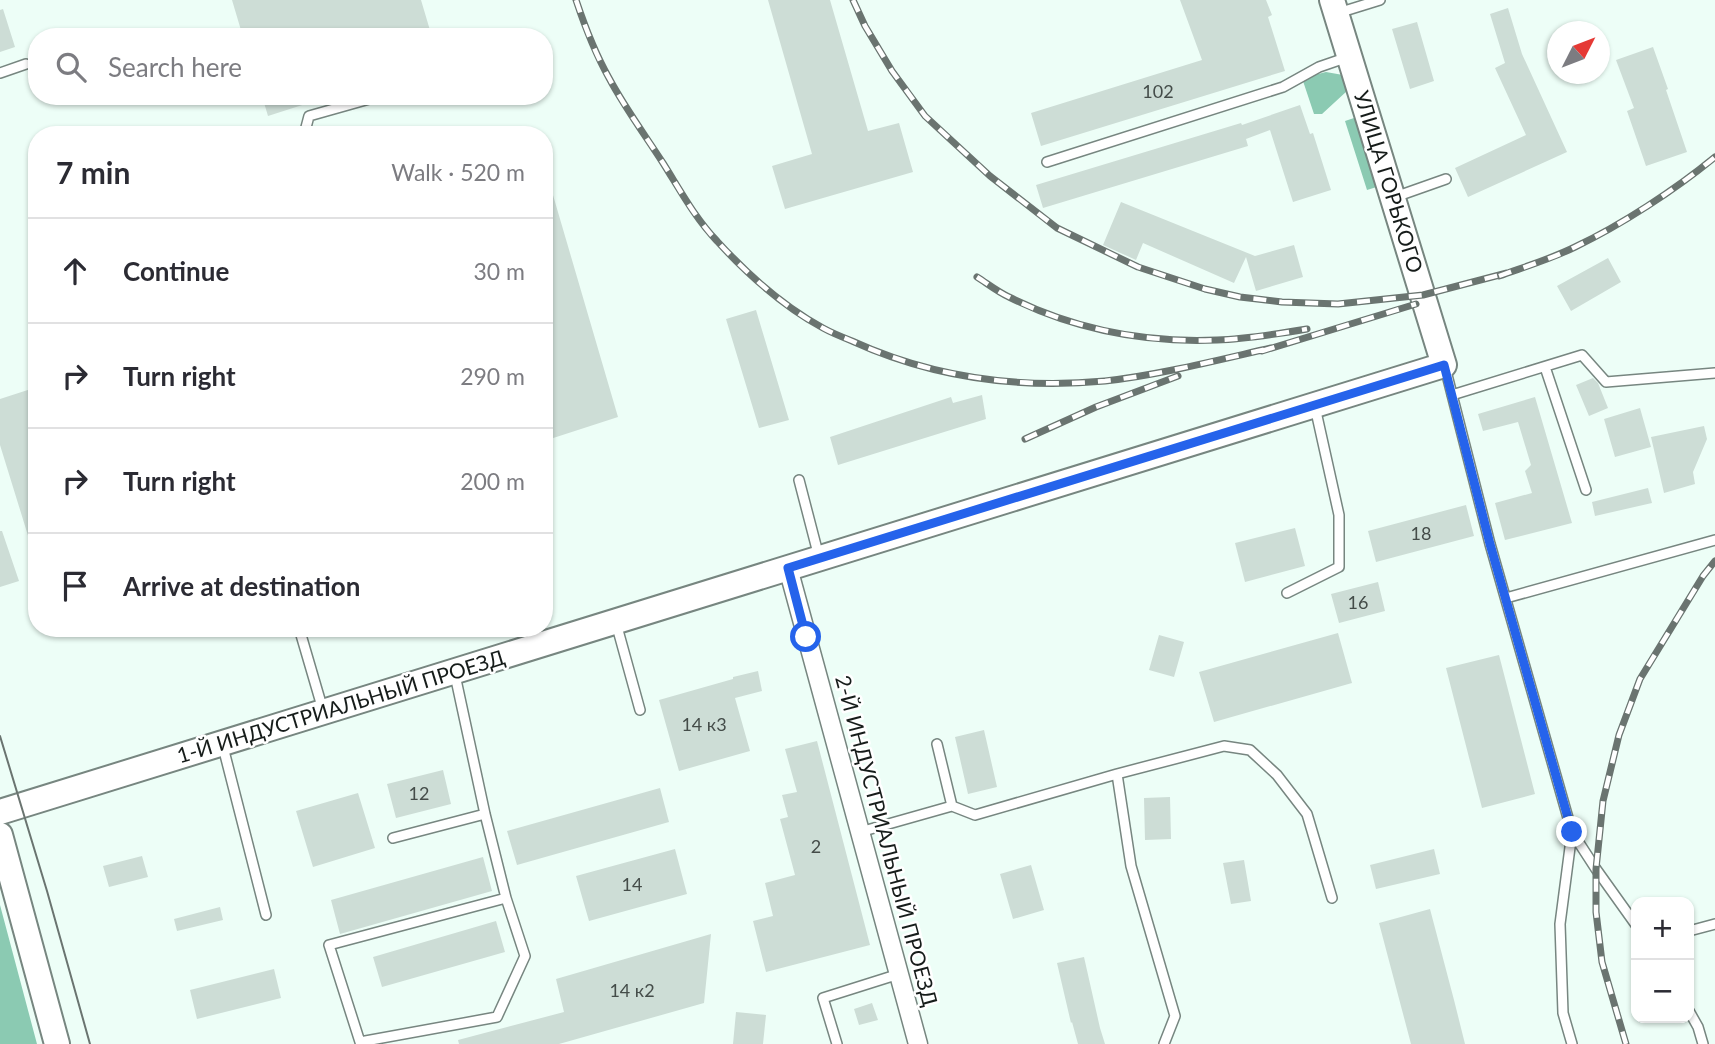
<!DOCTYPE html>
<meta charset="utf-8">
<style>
body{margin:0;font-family:Lato,sans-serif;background:#f7f7f7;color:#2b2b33}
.controls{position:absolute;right:21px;bottom:21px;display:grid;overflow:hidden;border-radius:14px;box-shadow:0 2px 5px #0004}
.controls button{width:63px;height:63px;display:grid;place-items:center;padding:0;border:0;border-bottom:2px solid #e1e1e2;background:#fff;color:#2b2b33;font:35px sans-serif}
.compass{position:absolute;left:1547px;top:21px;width:63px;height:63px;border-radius:50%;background:#fff;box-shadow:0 2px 5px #0004;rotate:48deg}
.stop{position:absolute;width:21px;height:21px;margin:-16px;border:5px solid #2563eb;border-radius:50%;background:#fff}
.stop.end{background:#2563eb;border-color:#fff;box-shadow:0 2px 7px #0008}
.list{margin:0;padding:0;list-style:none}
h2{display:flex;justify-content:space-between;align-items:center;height:91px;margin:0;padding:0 28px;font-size:30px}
h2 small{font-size:23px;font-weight:400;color:#7c7c81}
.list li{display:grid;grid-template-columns:46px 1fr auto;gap:21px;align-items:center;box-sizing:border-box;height:105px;padding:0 28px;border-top:2px solid #e1e1e2}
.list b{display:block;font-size:26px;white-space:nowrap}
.list em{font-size:23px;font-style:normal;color:#7c7c81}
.icon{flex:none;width:38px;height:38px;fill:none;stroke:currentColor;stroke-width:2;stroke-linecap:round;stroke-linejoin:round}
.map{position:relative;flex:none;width:1715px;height:1044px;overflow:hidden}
.search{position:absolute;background:#fff;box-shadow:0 2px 5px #0004;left:28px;top:28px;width:525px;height:77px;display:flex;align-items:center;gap:18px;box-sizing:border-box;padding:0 24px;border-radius:28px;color:#7c7c81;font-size:26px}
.panel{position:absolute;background:#fff;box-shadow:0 2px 5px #0004;left:28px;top:126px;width:525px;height:511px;border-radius:28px}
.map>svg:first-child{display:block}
.forest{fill:#8bcab2}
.building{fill:#cdddd6}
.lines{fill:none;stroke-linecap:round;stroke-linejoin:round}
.lane-casing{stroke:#778680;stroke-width:12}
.street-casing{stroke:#778680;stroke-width:21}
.secondary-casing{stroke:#778680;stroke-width:28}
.lane{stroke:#fff;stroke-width:9}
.street{stroke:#fff;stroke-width:18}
.secondary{stroke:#fff;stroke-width:24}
.tram{stroke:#6a7470;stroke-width:2}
.rail-casing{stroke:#6a7470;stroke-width:7}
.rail{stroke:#fff;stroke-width:4.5;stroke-dasharray:13;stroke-linecap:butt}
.route{stroke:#2563eb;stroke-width:9}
.labels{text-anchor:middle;stroke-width:5;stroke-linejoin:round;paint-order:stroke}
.number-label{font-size:18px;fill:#444c49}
.street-label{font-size:21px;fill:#161c1a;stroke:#fff}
</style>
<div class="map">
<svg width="1715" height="1044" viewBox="0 0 1715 1044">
<rect width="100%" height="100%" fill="#edfef7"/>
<path class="forest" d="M1326 72 1343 75 1347 91 1322 114H1314L1303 81 1314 75Z
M1360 116 1383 185 1367 190 1345 121Z
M0 905 37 1044H0Z"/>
<path class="building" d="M232 0H421L432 37H243Z
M768 0H830L868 131 899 123 913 172 785 209 772 166 812 154Z
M1180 0H1266L1272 15 1268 17 1285 71 1041 146 1031 113 1202 60Z
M1508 8 1522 54 1567 152 1468 197 1455 168 1526 135 1495 68 1505 63 1490 14Z
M3 9 15 47 0 52V10Z
M1417 22 1434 81 1410 89 1392 29Z
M1653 47 1668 89 1666 90 1687 152 1646 166 1627 111 1634 108 1616 60Z
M262 96H320L321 99 268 116Z
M1300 105 1310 134 1313 133 1331 190 1293 202 1270 130 1246 139 1248 146 1043 208 1036 185 1241 123 1242 125Z
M544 178H548L618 417 544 441Z
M1121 202 1255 256 1294 245 1303 277 1256 291 1246 257 1234 283 1143 243 1136 260 1103 245Z
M1608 258 1621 282 1571 311 1557 286Z
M756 310 789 420 759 428 726 319Z
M1593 378 1598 383 1608 408 1589 416 1576 385Z
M37 387V555H34L0 445V399Z
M982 395 986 419 838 465 830 437 951 397 953 403Z
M1535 397 1572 523 1505 540 1495 503 1532 493 1525 471 1531 465 1518 422 1483 431 1478 414Z
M1640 408 1651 447 1615 457 1604 419Z
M1704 426 1707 439 1693 472 1695 484 1664 493 1651 437Z
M1648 488 1652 503 1595 516 1592 502Z
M1466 505 1474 536 1376 562 1368 531Z
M1295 528 1305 566 1245 582 1235 543Z
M0 531H2L19 581 0 587Z
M1378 582 1385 611 1339 623 1331 594Z
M1338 633 1352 683 1214 722 1199 672Z
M1159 635 1184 642 1174 677 1149 670Z
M1499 655 1535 794 1482 808 1446 668Z
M758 671 762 691 735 698 750 751 679 771 659 700 733 679V677Z
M984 730 997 787 968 794 955 737Z
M817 741 870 945 766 972 753 921 773 916 765 883 795 875 780 819 788 817 782 795 797 792 785 749Z
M443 770 451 804 396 818 387 784Z
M660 788 669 822 517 865 507 831Z
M358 793 375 848 313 867 296 811Z
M1170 797 1171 839 1145 840 1144 798Z
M675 849 687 894 589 921 576 876Z
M1434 849 1440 874 1376 889 1370 865Z
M142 856 148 877 109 887 103 866Z
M483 857 492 891 340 934 331 900Z
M1244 860 1251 901 1231 904 1223 863Z
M1031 865 1044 910 1013 919 1000 874Z
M220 907 223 920 177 931 174 919Z
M1430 909 1454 1000 1465 1044H1411L1379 923Z
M496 921 505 952 382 987 373 957Z
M711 934 704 1003 559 1044H459L458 1040 564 1012 556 979Z
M1084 957 1100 1028 1105 1044H1078L1072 1022 1071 1023 1057 963Z
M274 969 281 998 197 1019 190 990Z
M872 1003 878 1020 859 1025 854 1009Z
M736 1012 766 1015 763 1044H733Z"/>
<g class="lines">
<defs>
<path id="lane" d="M1338 13 1380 0
M0 73 26 64
M304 135 309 116 380 96
M1047 162 1283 87 1319 67 1348 57
M1395 197 1446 179
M1445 367 1490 544 1572 832 1596 869 1636 925
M1545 367 1586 490
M1452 395 1582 355 1606 382 1715 373
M799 480 819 557
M1287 593 1339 567V515L1315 407
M1506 598 1715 540
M616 623 640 710
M299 628 323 710
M455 675 485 814 506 898
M222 743 266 915
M1117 774 1224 746 1250 750 1277 775 1307 814 1332 898
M952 806 975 815 1117 774 1131 866 1175 1016 1164 1044
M860 832 952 806 937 744
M393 838 485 814
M506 898 525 956 497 1017 360 1042 329 945Z
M1689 931 1715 924
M1689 1011 1698 1027 1703 1044
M837 1044 823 998 899 974
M1572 1044 1563 1013 1560 924 1572 832"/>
<path id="street" d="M788 568 918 1044"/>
<path id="secondary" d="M0 812 1444 365 1332 0
M0 835 57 1044"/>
</defs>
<use href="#lane" class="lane-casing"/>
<use href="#street" class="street-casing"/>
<use href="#secondary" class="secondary-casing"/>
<use href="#lane" class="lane"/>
<use href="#street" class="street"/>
<use href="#secondary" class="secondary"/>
<path class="tram" d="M0 736 47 891 90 1044"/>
<defs>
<path id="rail" d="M576 0C585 27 595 53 609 78 625 108 645 135 663 163 680 190 695 218 717 241 748 275 783 306 823 328 832 333 842 337 852 341 931 377 1018 389 1105 381 1159 375 1218 360 1271 348
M853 0 865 26 892 71 925 116 990 176 1057 228 1138 267 1205 289 1240 297 1282 302 1338 304 1423 295 1507 273
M1499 276C1524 267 1551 259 1575 247 1621 225 1675 190 1715 157
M977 277C988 284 998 292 1009 297 1073 329 1145 343 1217 340 1247 339 1277 334 1307 329
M1262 351 1416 304
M1025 439 1096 407 1178 376
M1626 1044 1602 962 1596 912V869L1603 801 1619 735 1640 679 1703 576 1715 561"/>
</defs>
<use href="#rail" class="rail-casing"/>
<use href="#rail" class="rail"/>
</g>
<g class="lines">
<path class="route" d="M806 637 788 568 1444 365 1490 544 1572 832"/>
</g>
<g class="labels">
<g class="number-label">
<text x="1158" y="98">102</text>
<text x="1421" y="540">18</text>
<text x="1358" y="609">16</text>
<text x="704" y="731">14 к3</text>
<text x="419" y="800">12</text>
<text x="816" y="853">2</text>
<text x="632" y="891">14</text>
<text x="632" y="997">14 к2</text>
</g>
<g class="street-label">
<text transform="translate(1388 182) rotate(73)" y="7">УЛИЦА ГОРЬКОГО</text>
<text transform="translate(341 707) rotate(-17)" y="7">1-Й ИНДУСТРИАЛЬНЫЙ ПРОЕЗД</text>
<text transform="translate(886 841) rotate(75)" y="7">2-Й ИНДУСТРИАЛЬНЫЙ ПРОЕЗД</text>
</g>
</g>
</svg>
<div class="controls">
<button>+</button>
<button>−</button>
</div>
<svg class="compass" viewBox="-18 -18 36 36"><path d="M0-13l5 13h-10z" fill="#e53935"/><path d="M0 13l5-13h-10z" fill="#7c7c81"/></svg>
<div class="stop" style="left:806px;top:637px"></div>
<div class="stop end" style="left:1572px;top:832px"></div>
<div class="search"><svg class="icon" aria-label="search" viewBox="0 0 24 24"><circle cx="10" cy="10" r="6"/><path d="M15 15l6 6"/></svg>Search here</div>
<section class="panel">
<h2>7 min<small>Walk · 520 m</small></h2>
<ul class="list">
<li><svg class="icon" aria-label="ahead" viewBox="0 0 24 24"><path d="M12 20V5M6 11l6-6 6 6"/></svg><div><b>Continue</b></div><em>30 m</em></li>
<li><svg class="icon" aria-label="right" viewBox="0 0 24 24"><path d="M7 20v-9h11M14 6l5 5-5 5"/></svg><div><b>Turn right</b></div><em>290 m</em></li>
<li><svg class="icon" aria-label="right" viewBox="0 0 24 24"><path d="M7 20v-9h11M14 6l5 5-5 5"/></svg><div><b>Turn right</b></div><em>200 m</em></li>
<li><svg class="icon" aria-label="arrive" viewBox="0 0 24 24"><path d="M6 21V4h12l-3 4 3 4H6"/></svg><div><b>Arrive at destination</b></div></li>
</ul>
</section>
</div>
